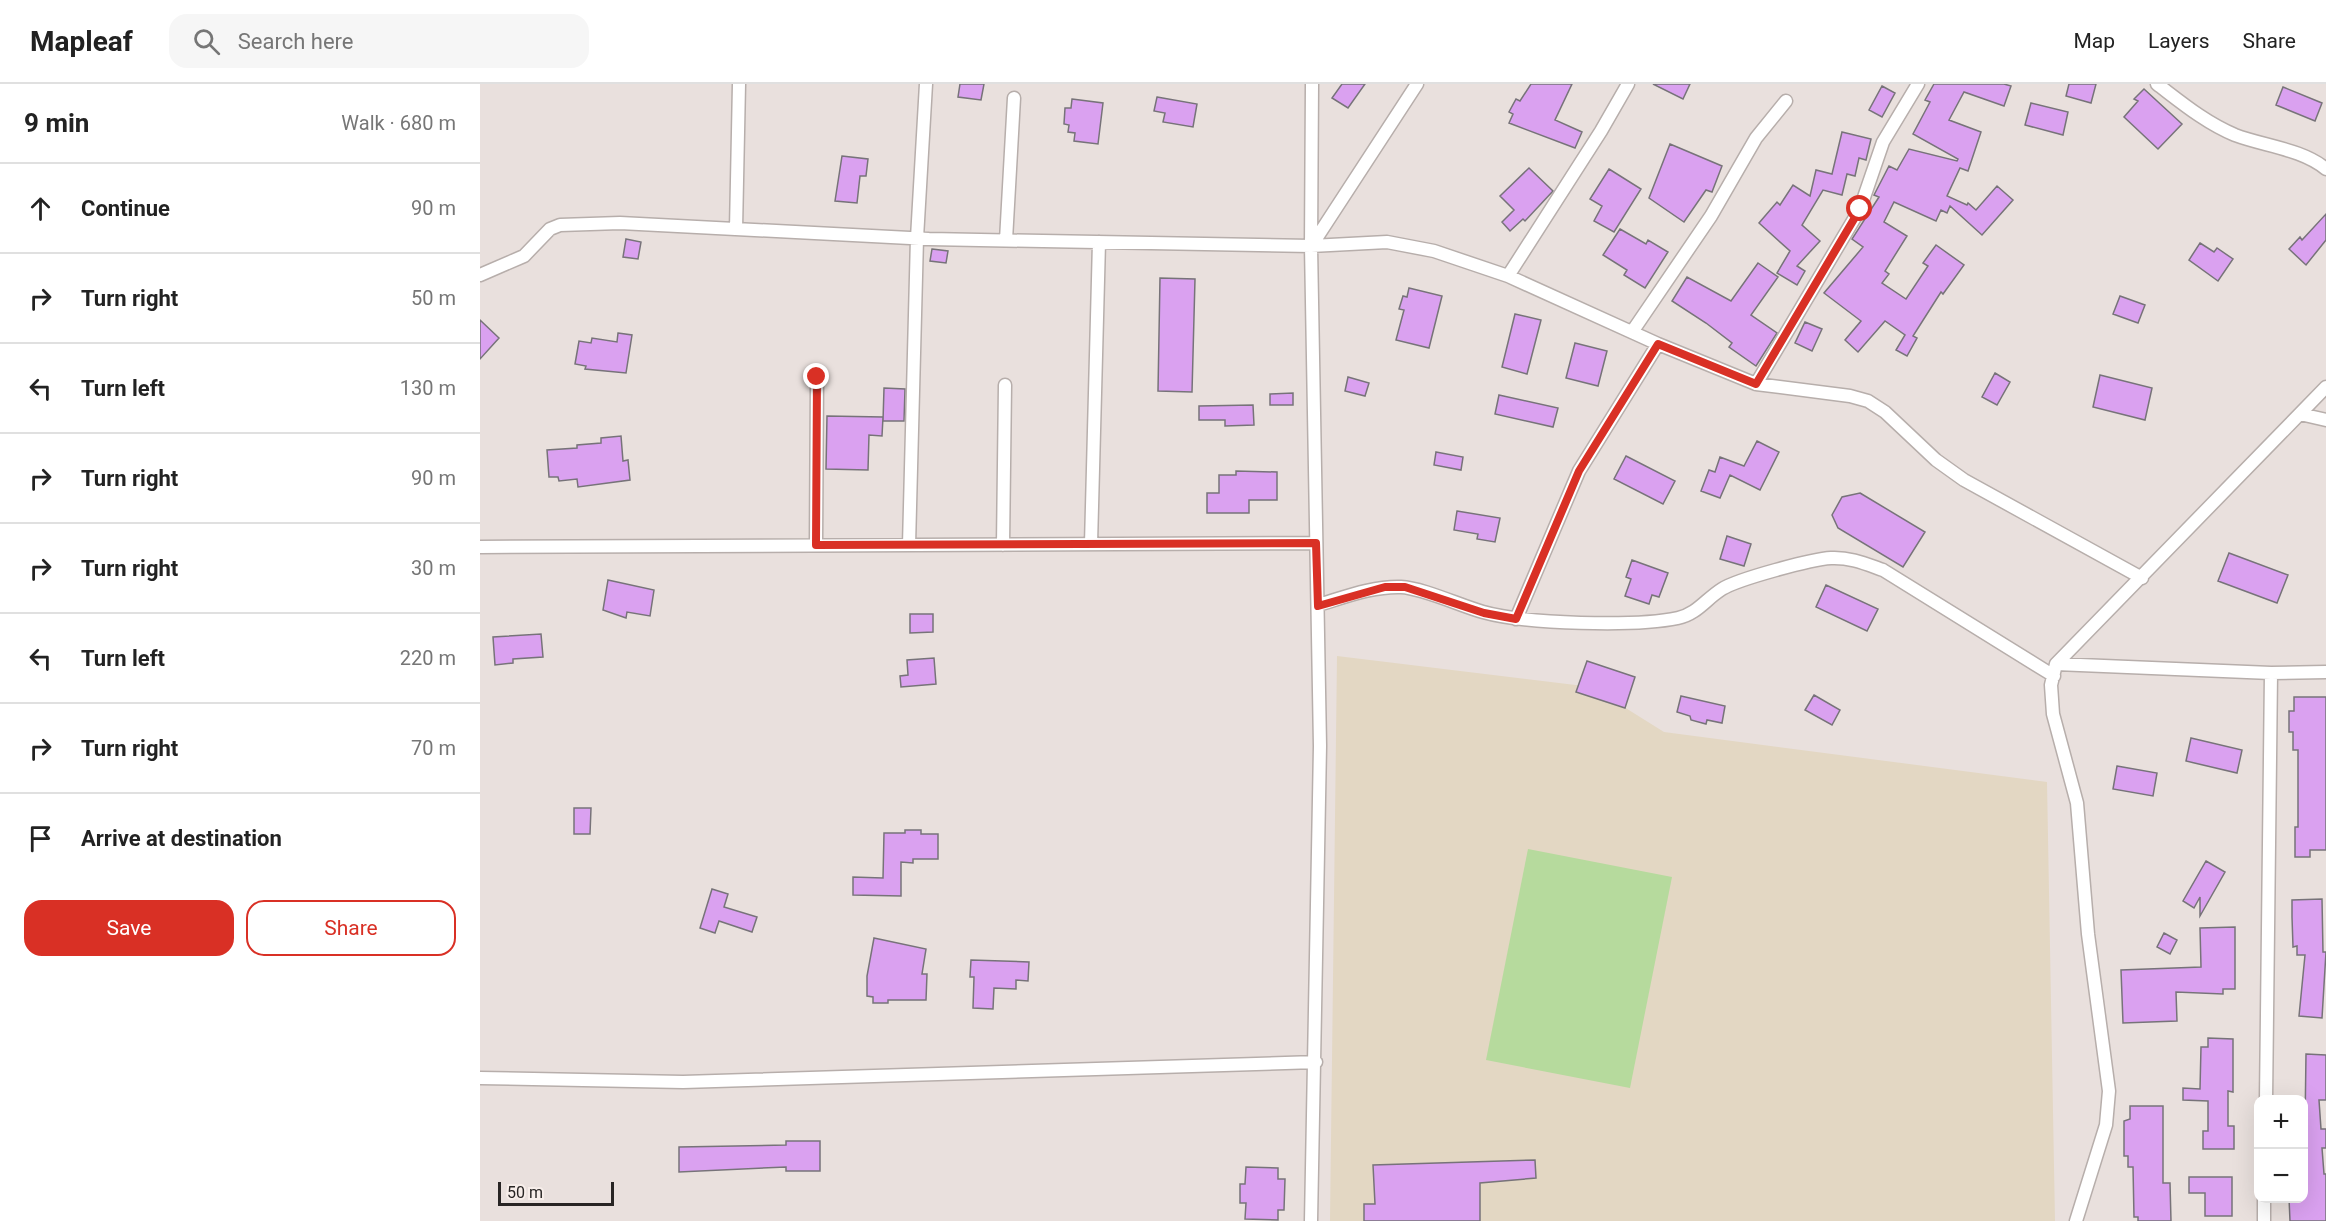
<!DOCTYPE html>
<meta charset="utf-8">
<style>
body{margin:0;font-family:Roboto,sans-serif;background:#f6f6f6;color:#222}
.controls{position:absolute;right:18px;bottom:18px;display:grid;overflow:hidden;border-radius:12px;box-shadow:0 6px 24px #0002}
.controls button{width:54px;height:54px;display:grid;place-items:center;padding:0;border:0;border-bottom:2px solid #e0e0e0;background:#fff;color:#222;font:30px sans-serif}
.scale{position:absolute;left:18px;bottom:15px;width:116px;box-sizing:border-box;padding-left:6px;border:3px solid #282524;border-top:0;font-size:16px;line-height:21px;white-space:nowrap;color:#282524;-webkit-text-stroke:4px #f7eeea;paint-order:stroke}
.stop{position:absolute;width:18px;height:18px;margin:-14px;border:4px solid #d93025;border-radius:50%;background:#fff}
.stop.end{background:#d93025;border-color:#fff;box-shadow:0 2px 6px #0008}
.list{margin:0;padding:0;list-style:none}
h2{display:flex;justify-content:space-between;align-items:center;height:78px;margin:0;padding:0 24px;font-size:26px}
h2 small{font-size:20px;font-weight:400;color:#767676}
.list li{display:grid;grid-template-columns:39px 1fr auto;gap:18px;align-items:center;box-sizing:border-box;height:90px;padding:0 24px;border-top:2px solid #e0e0e0}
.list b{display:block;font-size:22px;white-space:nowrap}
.list em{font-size:20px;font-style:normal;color:#767676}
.actions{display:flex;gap:12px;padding:18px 24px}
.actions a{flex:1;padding:14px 0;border:2px solid #d93025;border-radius:18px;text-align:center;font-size:21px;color:#d93025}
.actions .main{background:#d93025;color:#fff}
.icon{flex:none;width:33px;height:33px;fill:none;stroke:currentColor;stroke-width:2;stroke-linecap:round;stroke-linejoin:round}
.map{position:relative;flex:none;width:1846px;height:1137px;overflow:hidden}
header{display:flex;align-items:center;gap:36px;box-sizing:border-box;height:84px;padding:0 30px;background:#fff;border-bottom:2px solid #e0e0e0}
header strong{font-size:28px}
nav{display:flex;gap:33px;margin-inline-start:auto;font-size:21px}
.search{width:420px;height:54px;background:#f6f6f6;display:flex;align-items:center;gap:15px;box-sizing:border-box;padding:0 21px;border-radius:18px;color:#767676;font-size:22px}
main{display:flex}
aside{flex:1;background:#fff}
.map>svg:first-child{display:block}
.education{fill:#e3d7c3}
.green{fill:#b6da9d}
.building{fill:#daa1f0;stroke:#777379;stroke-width:1.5}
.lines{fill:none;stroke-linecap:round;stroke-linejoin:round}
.street-casing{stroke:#b7aeab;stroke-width:15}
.street{stroke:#fff;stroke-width:12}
.route{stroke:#d93025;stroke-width:8}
</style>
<header>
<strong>Mapleaf</strong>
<div class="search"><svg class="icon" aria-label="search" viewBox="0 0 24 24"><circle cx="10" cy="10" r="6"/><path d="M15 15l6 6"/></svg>Search here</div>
<nav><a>Map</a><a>Layers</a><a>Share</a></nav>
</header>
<main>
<aside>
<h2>9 min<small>Walk · 680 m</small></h2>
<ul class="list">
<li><svg class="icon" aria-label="ahead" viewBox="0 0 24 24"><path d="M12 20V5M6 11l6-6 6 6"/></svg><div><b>Continue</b></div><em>90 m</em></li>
<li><svg class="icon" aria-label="right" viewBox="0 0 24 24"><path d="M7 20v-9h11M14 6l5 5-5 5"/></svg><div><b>Turn right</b></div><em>50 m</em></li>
<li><svg class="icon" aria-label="left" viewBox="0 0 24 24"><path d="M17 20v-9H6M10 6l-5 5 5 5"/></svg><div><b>Turn left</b></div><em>130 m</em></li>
<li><svg class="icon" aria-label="right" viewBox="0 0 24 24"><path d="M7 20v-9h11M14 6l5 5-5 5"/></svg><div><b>Turn right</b></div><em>90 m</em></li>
<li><svg class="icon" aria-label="right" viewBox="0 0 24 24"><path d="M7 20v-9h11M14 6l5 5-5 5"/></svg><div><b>Turn right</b></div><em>30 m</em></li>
<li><svg class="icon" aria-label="left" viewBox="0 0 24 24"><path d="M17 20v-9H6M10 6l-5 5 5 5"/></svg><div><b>Turn left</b></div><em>220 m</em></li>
<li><svg class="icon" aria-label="right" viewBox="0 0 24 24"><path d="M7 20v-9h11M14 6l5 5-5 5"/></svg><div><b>Turn right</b></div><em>70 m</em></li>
<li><svg class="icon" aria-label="arrive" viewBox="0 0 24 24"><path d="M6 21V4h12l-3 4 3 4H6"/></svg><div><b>Arrive at destination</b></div></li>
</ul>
<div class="actions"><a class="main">Save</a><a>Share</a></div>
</aside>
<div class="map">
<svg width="1846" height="1137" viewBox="0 0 1846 1137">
<rect width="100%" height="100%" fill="#e9e0dd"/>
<path class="education" d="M857 572 1112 603 1184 648 1567 698 1575 1137H850Z"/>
<path class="green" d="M1048 765 1192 793 1150 1004 1006 976Z"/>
<path class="building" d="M480 0H504L501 16 478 13Z
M862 0H885L868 24 852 14Z
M1051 0H1092L1075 36 1102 48 1095 64 1029 39 1033 30 1029 28 1036 15 1040 17Z
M1173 0H1210L1203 15Z
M1454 0H1524L1531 2 1524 22 1484 8 1469 36 1501 48 1488 87 1480 84 1467 112 1487 121 1488 119 1496 126 1517 102 1533 116 1502 151 1470 122 1467 129 1461 126 1456 137 1414 118 1404 138 1427 152 1405 187 1409 190 1402 199 1426 215 1448 182 1443 179 1456 161 1484 181 1463 210 1461 208 1433 252 1437 254 1427 272 1416 266 1425 251 1405 237 1378 268 1365 256 1381 237 1344 209 1383 163 1372 155 1399 113 1394 111 1409 82 1417 86 1429 65 1477 77 1478 75 1433 50 1450 18 1445 16Z
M1589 0H1616L1611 19 1586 12Z
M1402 2 1415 9 1402 33 1389 26Z
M1803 3 1842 19 1835 37 1796 21Z
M1664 5 1702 40 1678 65 1644 33 1658 17 1654 15Z
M677 13 717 20 713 43 683 38 685 29 674 27Z
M592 15 623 19 618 60 594 57 595 49 588 48 589 41 584 40 585 24H591Z
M1551 19 1588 28 1583 51 1545 41Z
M1362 48 1391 55 1386 76 1379 74 1375 92 1367 90 1362 111 1343 106 1322 141 1340 157 1317 182 1325 187 1317 201 1297 189 1310 167 1279 139 1297 118 1300 121 1313 101 1330 112 1336 86 1352 90Z
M1190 60 1242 82 1232 108 1226 106 1204 138 1169 114Z
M362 72 388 75 386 92H380L377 119 355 117Z
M1049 84 1073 107 1045 137 1043 135 1030 147 1022 138 1034 126 1020 112Z
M1129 85 1161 105 1134 148 1114 137 1122 122 1110 115Z
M1846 130V156L1826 181 1809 165 1820 153 1822 156Z
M1140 145 1166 160 1168 156 1188 168 1165 204 1144 191 1147 186 1123 171Z
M146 155 161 158 158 175 143 173Z
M1720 159 1734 168 1737 164 1753 175 1738 197 1709 176Z
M452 165 468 167 466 179 450 177Z
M1278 179 1298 193 1271 231 1297 249 1276 282 1249 263 1252 259 1226 239 1192 217 1207 193 1251 217Z
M680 194 715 195 712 308 678 307Z
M929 204 962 212 949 264 916 256 924 226 919 225 923 212 927 213Z
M1640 212 1665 221 1658 239 1633 230Z
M1035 230 1061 236 1047 290 1022 283Z
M0 236 19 254 0 275Z
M1325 238 1342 245 1332 267 1315 259Z
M138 249 152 251 146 289 105 285 106 282 95 280 99 257 111 259 112 254 137 258Z
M1095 259 1127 267 1118 302 1086 294Z
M1515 289 1530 298 1517 321 1502 313Z
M1620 291 1672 304 1665 336 1613 323Z
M868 293 889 299 885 312 865 307Z
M404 304 425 305 424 337H403Z
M813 309V321H790V310Z
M1019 311 1078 324 1073 343 1015 330Z
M773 321 774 341 745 342V336H719V322Z
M347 332 403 333 402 352 389 351 388 386 346 385Z
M141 352 143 377 148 376 150 396 98 403 97 395 79 397 78 393H69L67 366 97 364V361L121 359V354Z
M1277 357 1299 368 1280 406 1250 391 1240 414 1221 407 1229 386 1235 388 1240 373 1264 382Z
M956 368 983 373 981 386 954 381Z
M1146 372 1195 397 1183 420 1134 395Z
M756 387 797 388V416H769V429H727V409H739V391H756Z
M1380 409 1445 448 1423 483 1358 444 1352 431 1362 413Z
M977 427 1020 434 1015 458 997 455 998 450 974 446Z
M1247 452 1271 460 1264 482 1240 475Z
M1749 469 1808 491 1797 519 1738 497Z
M1152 476 1188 489 1179 513 1172 511 1169 520 1145 512 1151 495 1146 493Z
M128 496 174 506 170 532 147 528 146 534 123 526Z
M1346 501 1398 525 1387 547 1336 523Z
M430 530H453V548L430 549Z
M61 550 63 573 33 575V579L15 581 13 553Z
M454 574 456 600 421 603 420 592 428 591 427 576Z
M1107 577 1155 593 1145 624 1096 608Z
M1334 611 1360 626 1352 641 1325 626Z
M1201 612 1245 622 1242 639 1227 636 1226 640 1211 636 1210 632 1197 628Z
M1814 613H1846V766H1830V773H1815V743H1818V666H1813V648H1809V627H1814Z
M1711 654 1762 666 1757 689 1706 677Z
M1637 682 1677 689 1673 712 1633 705Z
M94 724H111L110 750H94Z
M425 746H441V750H458V775H433V779L421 778V812L373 811V793L403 794 404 749H425Z
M1726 777 1745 788 1720 832V813L1714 824 1703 817Z
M232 805 248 810 244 823 277 833 272 848 239 837 235 849 220 844Z
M1842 815 1843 868H1846L1842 934 1819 932 1825 871H1817V862L1813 863 1812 833V816Z
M1755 843V905H1743V910L1696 908 1697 937 1643 939 1641 886 1721 883 1720 844Z
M1684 849 1697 856 1690 870 1677 863Z
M394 854 446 865 442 890H447L446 916H408V919H393V913L387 912V892Z
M491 876 549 878 548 897 536 896V905L514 904 513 925 493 924 494 893H490Z
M1728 954 1753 955V1008L1748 1007V1042H1754V1065H1723V1047H1728V1017L1703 1016V1004L1720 1005 1721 963H1728Z
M1826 970 1846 971V1016H1839L1841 1045H1846V1064H1842L1844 1090H1846V1137H1810L1809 1114H1824Z
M1650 1022H1683V1099H1690L1691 1137H1658V1133H1654L1653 1083H1648V1072H1644V1037L1650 1035Z
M306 1057H340V1087H306V1083L199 1088V1063L306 1061Z
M1055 1076 1056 1094 1000 1099V1137H884V1120H895L893 1081Z
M766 1083 798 1084V1095H805L804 1126H798V1136L765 1135 766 1119H760V1100H765Z
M1709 1093H1752V1132H1725V1109H1709Z"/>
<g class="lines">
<defs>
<path id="street" d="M1677 0C1702 19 1726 39 1755 51 1784 62 1822 65 1846 85
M256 145 259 0
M526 156 534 14
M832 161 937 0
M0 191 44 172 70 145 80 141 140 139 449 155 831 162 907 158 954 167 1028 192 1178 260 1276 300 1370 312 1388 317 1405 328 1456 376 1484 396 1662 494
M1028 192 1121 47 1148 0
M1152 248 1231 132 1276 54 1306 17
M1276 300 1380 125 1403 58 1438 0
M1820 330 1846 336
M611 460 619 158
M336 461 337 293
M429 461 437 154 446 0
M523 461 525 301
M0 463 836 459
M838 521C865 513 893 502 921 503 943 504 981 522 1003 528 1046 540 1155 543 1198 534 1217 530 1226 515 1242 505 1258 495 1332 475 1351 474 1370 473 1386 480 1403 486L1574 592
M1036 535 1099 387 1178 260
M1576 580 1791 589 1846 588
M0 994 203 998 836 978
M1786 1016 1791 589
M831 1137 840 662 831 162 832 0
M1596 1137 1626 1041 1629 1007 1608 850 1597 719 1573 630 1571 601 1576 580 1846 303
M1784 1137V1114"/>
</defs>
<use href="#street" class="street-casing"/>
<use href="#street" class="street"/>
</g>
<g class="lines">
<path class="route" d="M337 293 336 461 836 459 838 522 905 503H925L1004 529 1036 535 1099 387 1178 260 1276 300 1380 125"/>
</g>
</svg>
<div class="controls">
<button>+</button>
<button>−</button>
</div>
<div class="scale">50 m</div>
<div class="stop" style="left:1380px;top:125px"></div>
<div class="stop end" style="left:337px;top:293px"></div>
</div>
</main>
